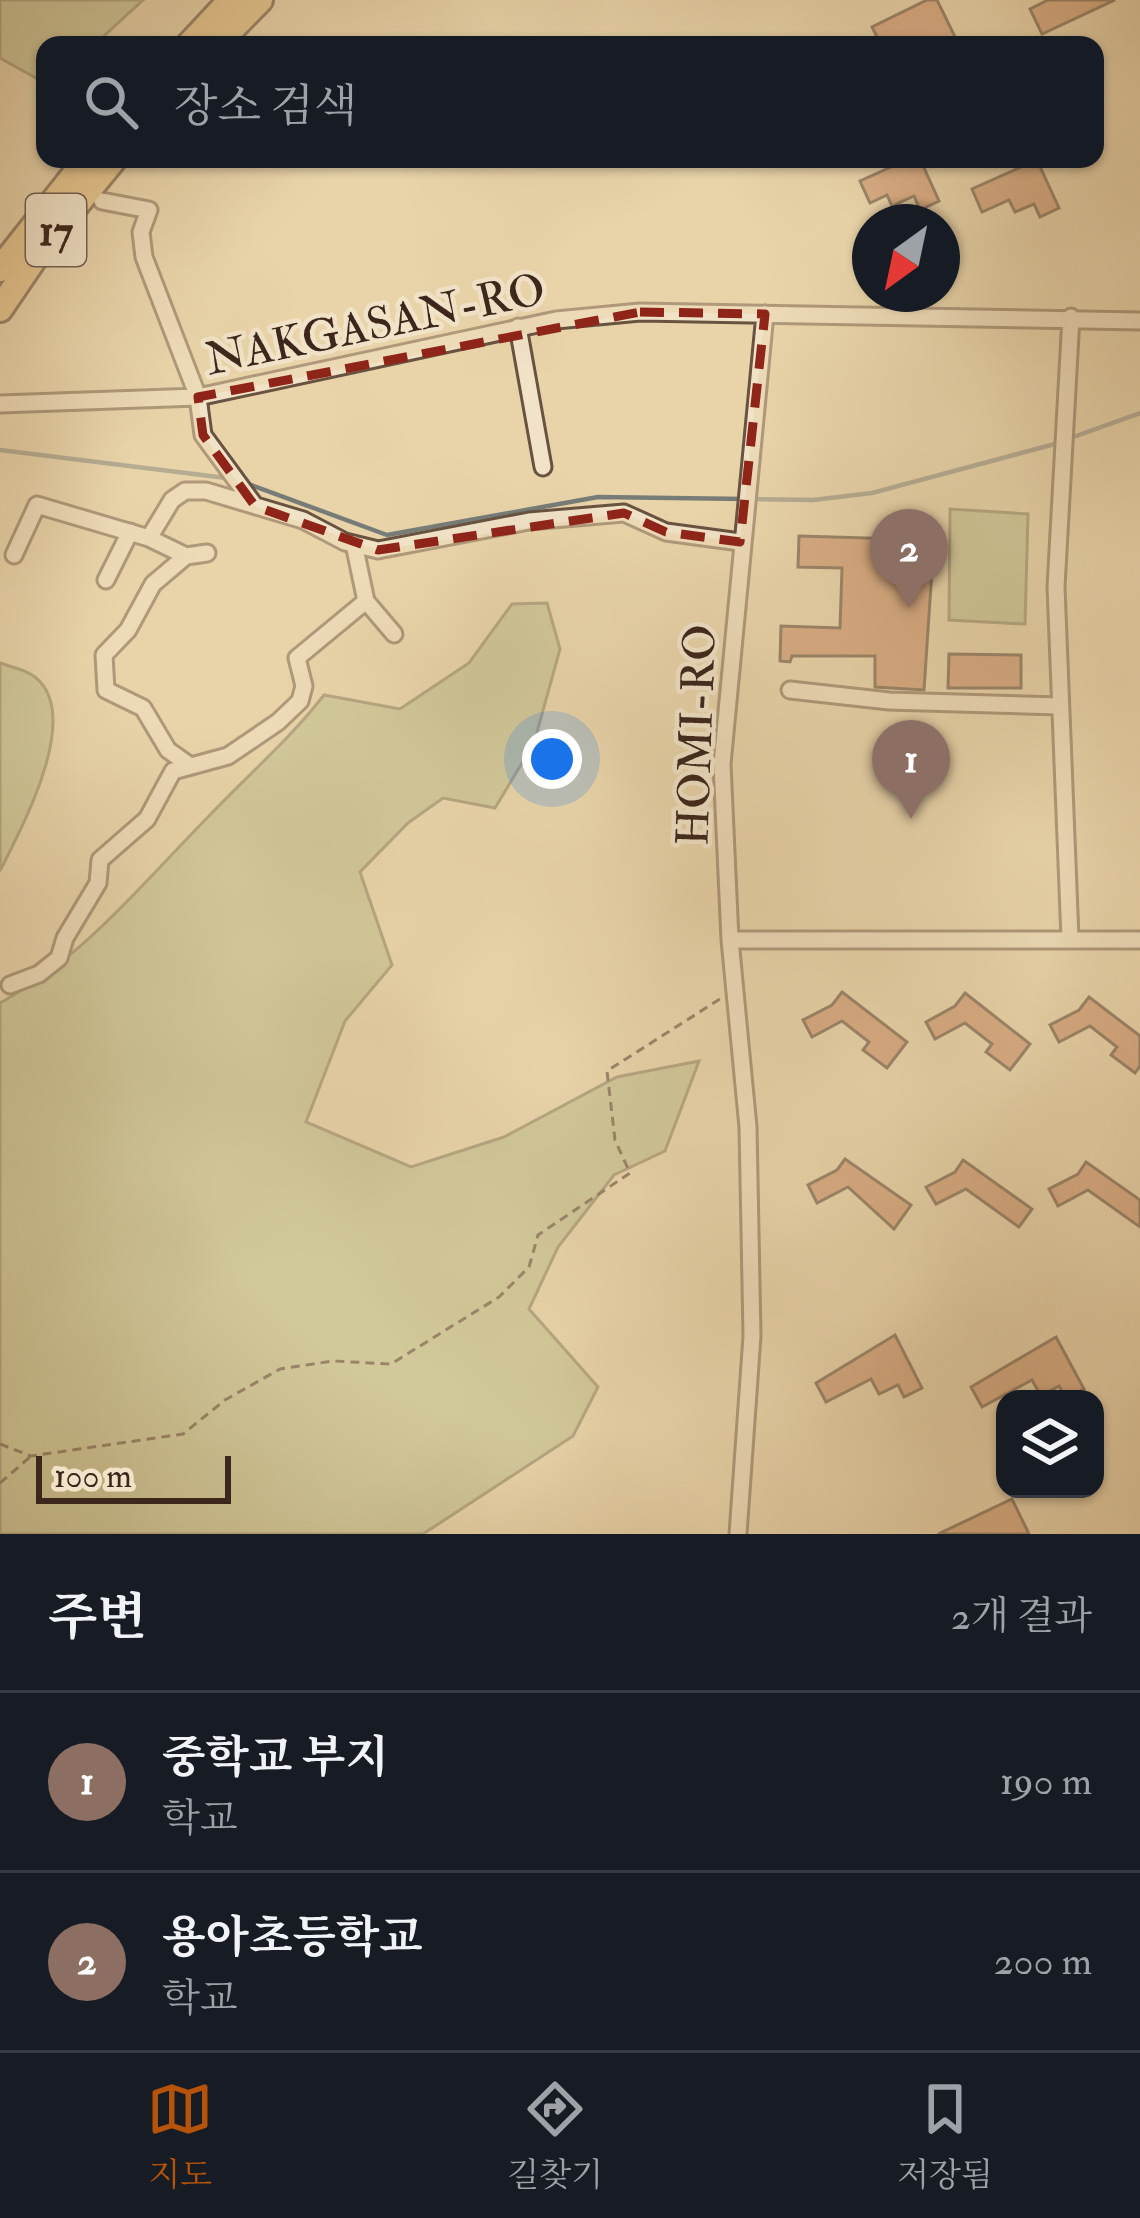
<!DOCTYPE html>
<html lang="ko">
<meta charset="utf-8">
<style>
body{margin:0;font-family:"IM FELL Double Pica","Noto Serif KR",serif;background:#20242c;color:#f1f3f6}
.controls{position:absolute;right:36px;bottom:36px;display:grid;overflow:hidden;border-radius:24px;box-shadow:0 3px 9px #0004}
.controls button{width:108px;height:108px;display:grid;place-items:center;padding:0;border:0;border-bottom:3px solid #363941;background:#171b24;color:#f1f3f6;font:60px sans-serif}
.compass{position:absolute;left:852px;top:204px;width:108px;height:108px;border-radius:50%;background:#171b24;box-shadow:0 3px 9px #0004;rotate:213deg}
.scale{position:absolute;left:36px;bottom:30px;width:195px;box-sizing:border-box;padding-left:12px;border:6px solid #3d271c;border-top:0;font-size:33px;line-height:42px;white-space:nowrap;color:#3d271c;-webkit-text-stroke:9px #f1e3c8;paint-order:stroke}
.you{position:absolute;left:552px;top:759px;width:42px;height:42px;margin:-30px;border:9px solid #fff;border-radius:50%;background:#1a73e8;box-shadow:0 0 0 18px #1a73e833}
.badge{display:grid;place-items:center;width:78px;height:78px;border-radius:50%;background:#b45309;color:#fff;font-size:39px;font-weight:700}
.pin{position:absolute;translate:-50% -99px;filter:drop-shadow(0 3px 6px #0008)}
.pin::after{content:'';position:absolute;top:63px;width:42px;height:36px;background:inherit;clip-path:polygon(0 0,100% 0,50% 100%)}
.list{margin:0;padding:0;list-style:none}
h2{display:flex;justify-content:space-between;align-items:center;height:156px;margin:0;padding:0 48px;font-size:51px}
h2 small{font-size:39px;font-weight:400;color:#9ea1a6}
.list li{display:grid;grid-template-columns:78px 1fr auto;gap:36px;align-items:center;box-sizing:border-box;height:180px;padding:0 48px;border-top:3px solid #363941}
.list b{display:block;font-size:45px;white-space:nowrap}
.list p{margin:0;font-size:39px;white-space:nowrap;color:#9ea1a6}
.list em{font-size:39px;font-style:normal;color:#9ea1a6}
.icon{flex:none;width:66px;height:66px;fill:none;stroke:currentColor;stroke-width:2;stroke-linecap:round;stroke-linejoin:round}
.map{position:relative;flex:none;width:1140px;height:1534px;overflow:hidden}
.search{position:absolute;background:#171b24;box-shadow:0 3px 9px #0004;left:36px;right:36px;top:36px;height:132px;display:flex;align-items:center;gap:30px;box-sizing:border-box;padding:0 42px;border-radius:24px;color:#9ea1a6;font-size:45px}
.sheet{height:516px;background:#171b24}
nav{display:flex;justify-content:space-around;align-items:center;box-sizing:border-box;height:168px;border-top:3px solid #363941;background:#171b24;font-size:33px;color:#9ea1a6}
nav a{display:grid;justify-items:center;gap:6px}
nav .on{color:#b45309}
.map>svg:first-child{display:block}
.green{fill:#b5bd8a;stroke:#797253;stroke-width:3}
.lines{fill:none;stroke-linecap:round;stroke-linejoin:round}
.stream{stroke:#777c77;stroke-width:4.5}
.building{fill:#c67f59;stroke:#3d271c;stroke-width:3}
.minor-casing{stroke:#685240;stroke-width:21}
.highway-casing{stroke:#3d271c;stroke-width:30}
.path{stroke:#3d271c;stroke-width:3;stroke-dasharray:9 6;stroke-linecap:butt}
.minor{stroke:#f1e3c8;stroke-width:15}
.highway{stroke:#e4ba75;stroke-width:24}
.marked{fill:none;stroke:#8f2418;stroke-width:9;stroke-dasharray:24 15;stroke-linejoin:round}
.labels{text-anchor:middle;stroke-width:9;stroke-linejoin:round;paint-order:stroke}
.shield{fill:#f1e3c8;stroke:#735f50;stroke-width:3}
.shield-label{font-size:42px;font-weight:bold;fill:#3d271c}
.street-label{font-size:45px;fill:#3d271c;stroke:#f1e3c8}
</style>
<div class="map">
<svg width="1140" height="1534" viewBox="0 0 1140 1534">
<rect width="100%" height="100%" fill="#e9d4aa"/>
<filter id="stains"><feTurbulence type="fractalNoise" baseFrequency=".00167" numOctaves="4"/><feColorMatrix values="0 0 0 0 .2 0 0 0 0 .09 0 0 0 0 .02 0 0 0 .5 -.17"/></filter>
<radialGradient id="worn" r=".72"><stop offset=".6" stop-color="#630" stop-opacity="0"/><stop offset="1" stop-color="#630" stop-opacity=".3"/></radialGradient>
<path class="green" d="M0 0H143L94 45H45V83L0 58Z
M950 509 1028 514 1025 624 949 620Z
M547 603 560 649 534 743 495 808 443 798 408 823 360 872 392 965 345 1021 306 1122 411 1167 504 1137 617 1077 699 1061 665 1151 614 1175 558 1247 529 1309 598 1387 573 1436 423 1534H0V1003C84 957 141 885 208 817 247 776 289 740 324 695L400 709 469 663 512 604Z
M0 663C11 667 27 670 35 677 83 715 22 827 0 871Z"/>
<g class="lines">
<path class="stream" d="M0 450 226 478
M243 482 387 535 598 497 813 500 872 493 1051 445 1140 413"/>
</g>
<path class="building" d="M927 0H937L959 45H902L900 40 881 45 872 27Z
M1048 0H1115L1042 34 1030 9Z
M909 159H920L939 201 920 210 914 196 892 206 887 195 870 203 860 181Z
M1037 160 1059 208 1040 217 1034 204 1015 212 1009 200 982 212 972 189Z
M799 536 934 540 924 690 875 687V656H792L790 662 780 661 781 626 840 628 842 568 798 567Z
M949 654 1021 655V688H948Z
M842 992 907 1042 887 1068 863 1050 869 1042 842 1021 812 1037 803 1020 832 1005Z
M965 993 1030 1044 1010 1070 986 1052 992 1044 965 1023 935 1039 926 1022 955 1006Z
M1089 997 1140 1036V1066L1135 1073 1111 1055 1117 1047 1090 1026 1059 1042 1050 1025 1079 1010Z
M845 1159 911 1205 894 1229 848 1187 817 1203 808 1185 837 1170Z
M963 1160 1032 1209 1019 1227 966 1189 936 1204 926 1187 955 1172Z
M1086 1162 1140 1200V1227L1088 1190 1058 1206 1049 1189 1078 1174Z
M895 1335 922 1388 904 1397 898 1385 879 1394 871 1379 826 1402 816 1383Z
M1056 1337 1084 1389 1066 1398 1059 1386 1041 1396 1032 1380 982 1407 971 1387Z
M1012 1499 1029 1534H938Z"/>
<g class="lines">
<defs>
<path id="minor" d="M102 201 149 210 141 232 144 257 198 397 203 435 253 503
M518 327 543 467
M0 404 198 397 556 320 640 312 1140 321
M149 538 172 500 185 491H206L303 520 345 542 378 550 529 521 624 513 666 532 740 542
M354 544 366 601 394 634
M14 555 37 505 149 538 186 556 207 553
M186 556 153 584 128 630 104 655 106 690 143 708 168 750 189 765
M106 580 130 532
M790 690 889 701 1059 706
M1070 938 1056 587 1071 317
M730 940H1140
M10 985 39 974 59 958 65 938 98 883 100 860 147 819 173 771 228 756 278 722 300 701 304 686 297 658 366 601
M738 1534 752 1336 748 1127 730 940 722 764 765 314"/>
<path id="highway" d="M189 45 231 0
M216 45 260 0
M0 269 87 159
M0 309 42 247 114 159"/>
</defs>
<use href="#minor" class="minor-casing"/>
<use href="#highway" class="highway-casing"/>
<path class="path" d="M0 1444 31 1456 183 1434 225 1400 280 1369 333 1361 391 1364 499 1297 529 1267 538 1235 630 1173 615 1140 607 1071 723 997
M0 1483 30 1457"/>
<use href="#minor" class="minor"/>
<use href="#highway" class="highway"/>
</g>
<path d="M0 0H1140V1534H0ZM640 312 765 314 740 542 666 532 624 513 378 550 255 506 203 435 198 397Z" fill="#e9d4aa" fill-opacity=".55" fill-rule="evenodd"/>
<path class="marked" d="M640 312 765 314 740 542 666 532 624 513 378 550 255 506 203 435 198 397Z"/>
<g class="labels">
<rect class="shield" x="26" y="194" width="60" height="72" rx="9"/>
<g class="shield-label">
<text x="56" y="245">17</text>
</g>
<g class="street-label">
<text transform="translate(375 323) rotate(-12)" y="16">NAKGASAN-RO</text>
<text transform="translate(695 735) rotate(-88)" y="16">HOMI-RO</text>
</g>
</g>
<rect width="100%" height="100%" filter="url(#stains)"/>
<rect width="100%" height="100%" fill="url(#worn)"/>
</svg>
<div class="controls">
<button><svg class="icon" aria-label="layers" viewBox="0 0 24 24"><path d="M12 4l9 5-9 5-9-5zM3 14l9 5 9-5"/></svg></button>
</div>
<svg class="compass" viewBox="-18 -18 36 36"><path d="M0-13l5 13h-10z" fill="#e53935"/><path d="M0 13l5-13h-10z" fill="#9ea1a6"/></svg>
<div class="scale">100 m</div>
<div class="you"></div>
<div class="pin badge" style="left:911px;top:819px;background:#8d6e63">1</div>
<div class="pin badge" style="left:909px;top:608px;background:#8d6e63">2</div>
<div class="search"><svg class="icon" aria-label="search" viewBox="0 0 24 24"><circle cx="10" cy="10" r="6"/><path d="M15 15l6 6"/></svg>장소 검색</div>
</div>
<section class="sheet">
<h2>주변<small>2개 결과</small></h2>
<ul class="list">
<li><span class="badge" style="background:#8d6e63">1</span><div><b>중학교 부지</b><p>학교</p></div><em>190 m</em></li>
<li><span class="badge" style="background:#8d6e63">2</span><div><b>용아초등학교</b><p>학교</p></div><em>200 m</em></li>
</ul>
</section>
<nav>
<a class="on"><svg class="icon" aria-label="map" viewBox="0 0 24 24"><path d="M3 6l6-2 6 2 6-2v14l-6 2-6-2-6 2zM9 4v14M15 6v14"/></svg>지도</a>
<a><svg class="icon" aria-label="directions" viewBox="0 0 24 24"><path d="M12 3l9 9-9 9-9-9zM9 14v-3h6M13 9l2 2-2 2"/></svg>길찾기</a>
<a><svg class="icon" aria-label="saved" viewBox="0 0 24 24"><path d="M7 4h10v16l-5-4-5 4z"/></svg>저장됨</a>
</nav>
